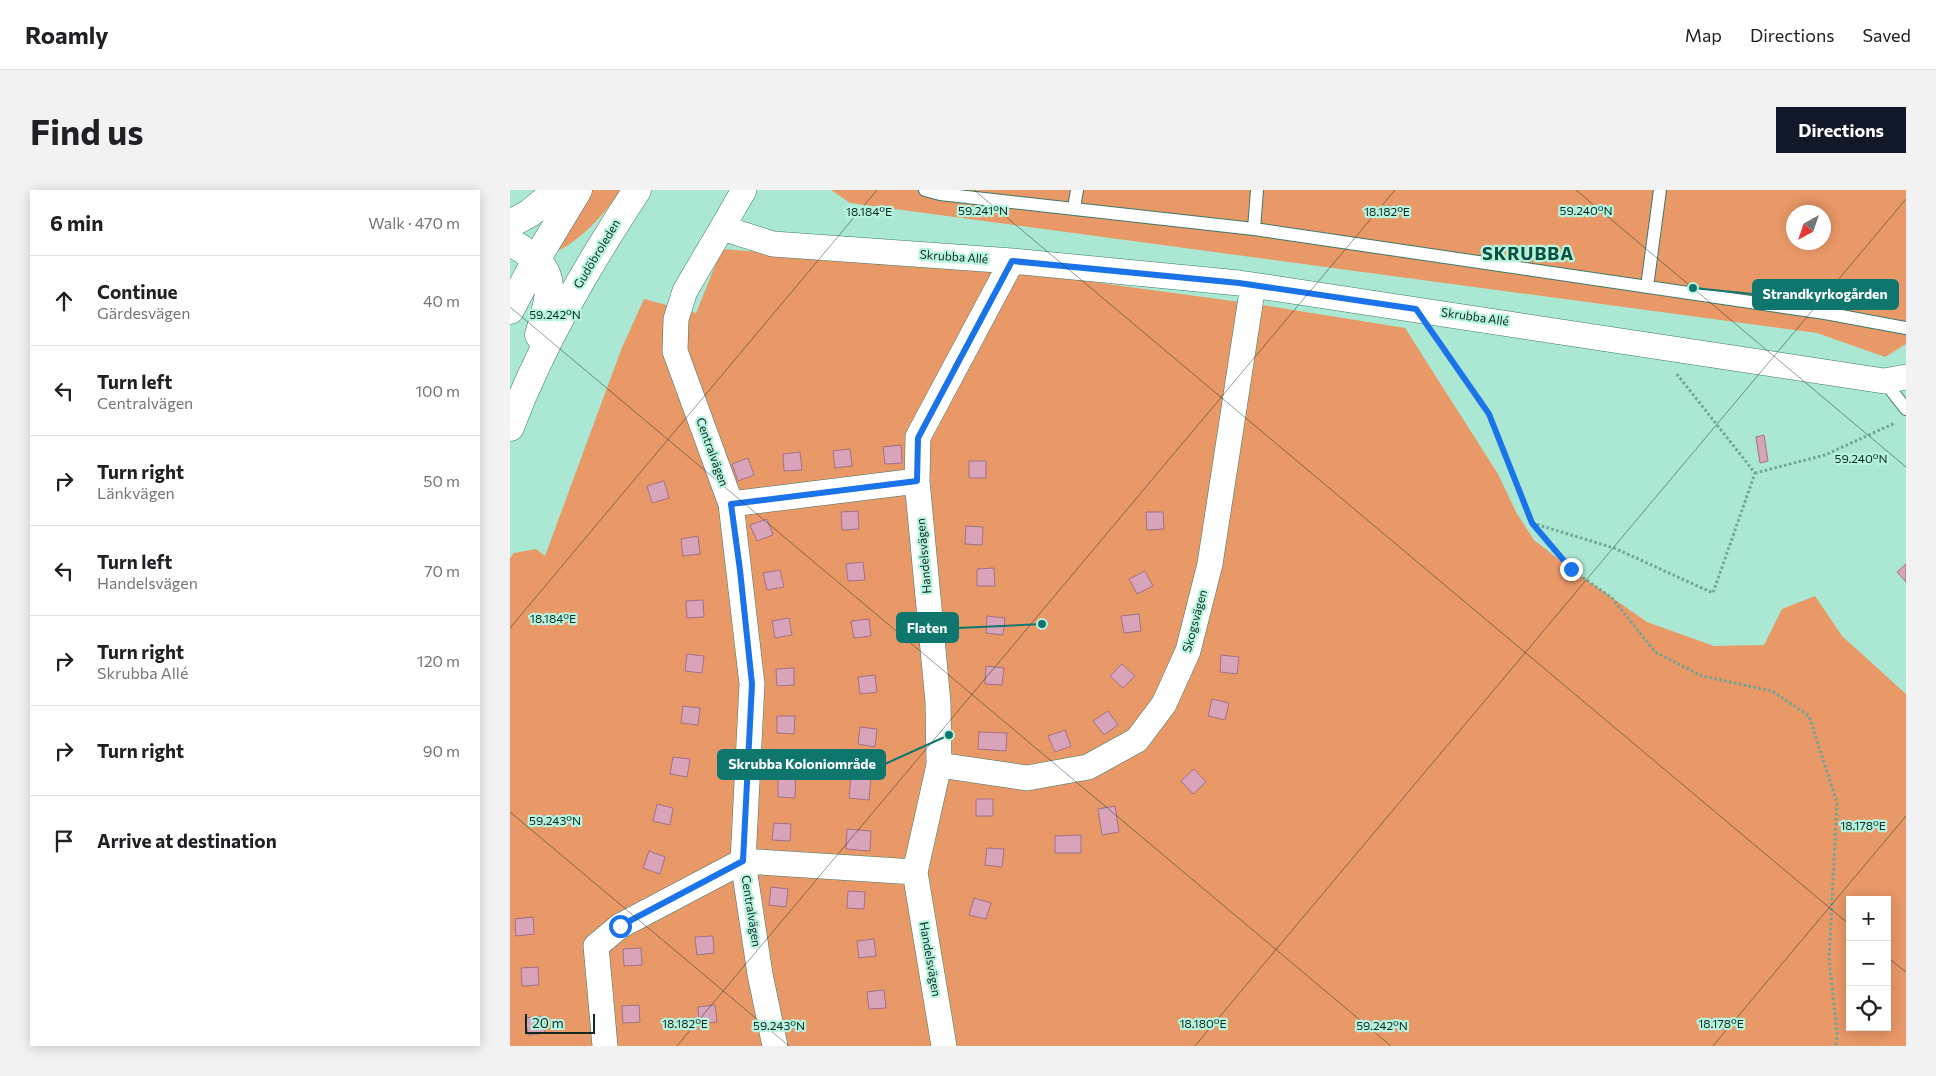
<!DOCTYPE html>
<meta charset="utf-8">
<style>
body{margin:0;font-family:Commissioner,sans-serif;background:#f2f2f2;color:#202124}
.controls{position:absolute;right:15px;bottom:15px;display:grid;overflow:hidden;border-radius:0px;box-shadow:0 2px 12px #0003}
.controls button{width:45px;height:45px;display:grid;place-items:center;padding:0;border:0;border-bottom:1px solid #e0e0e0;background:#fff;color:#202124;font:25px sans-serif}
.compass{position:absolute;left:1276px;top:15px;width:45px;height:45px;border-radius:50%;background:#fff;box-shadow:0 2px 12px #0003;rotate:220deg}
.scale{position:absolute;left:15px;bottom:12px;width:70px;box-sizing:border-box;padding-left:5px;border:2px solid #0f2820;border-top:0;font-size:14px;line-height:18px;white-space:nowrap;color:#0f2820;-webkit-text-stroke:4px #b7f5e0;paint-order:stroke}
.stop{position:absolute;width:15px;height:15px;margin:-11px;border:4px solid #1a73e8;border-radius:50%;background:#fff}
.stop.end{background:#1a73e8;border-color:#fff;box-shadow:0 1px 5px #0008}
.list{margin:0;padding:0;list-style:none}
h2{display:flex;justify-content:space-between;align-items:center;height:65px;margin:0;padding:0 20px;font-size:21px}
h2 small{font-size:16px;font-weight:400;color:#757577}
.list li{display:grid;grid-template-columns:32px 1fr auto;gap:15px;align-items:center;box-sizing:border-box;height:90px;padding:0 20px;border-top:1px solid #e0e0e0}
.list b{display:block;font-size:19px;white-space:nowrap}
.list p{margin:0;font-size:16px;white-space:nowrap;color:#757577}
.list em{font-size:16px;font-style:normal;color:#757577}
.icon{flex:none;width:28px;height:28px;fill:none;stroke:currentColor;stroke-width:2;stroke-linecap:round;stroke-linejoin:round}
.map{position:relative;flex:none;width:1396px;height:856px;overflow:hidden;border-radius:0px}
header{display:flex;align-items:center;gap:30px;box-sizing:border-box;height:70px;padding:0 25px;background:#fff;border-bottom:1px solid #e0e0e0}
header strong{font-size:24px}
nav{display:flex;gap:28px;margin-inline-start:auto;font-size:18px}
.intro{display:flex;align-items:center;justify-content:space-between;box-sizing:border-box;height:120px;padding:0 30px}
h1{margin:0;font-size:35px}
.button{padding:12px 22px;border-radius:0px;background:#111827;color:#fff;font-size:18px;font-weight:700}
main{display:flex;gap:30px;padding:0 30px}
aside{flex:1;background:#fff;border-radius:0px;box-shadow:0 2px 12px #0003}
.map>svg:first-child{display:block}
.green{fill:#e99867;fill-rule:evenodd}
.building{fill:#d9a3ba;stroke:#a47187}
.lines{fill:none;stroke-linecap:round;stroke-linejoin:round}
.lane-casing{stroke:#3d7967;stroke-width:14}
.street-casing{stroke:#3d7967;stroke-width:26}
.secondary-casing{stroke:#3d7967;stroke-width:29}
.path{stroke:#73a494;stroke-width:3;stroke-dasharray:2.5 2.5;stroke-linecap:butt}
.lane{stroke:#fff;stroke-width:12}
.street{stroke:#fff;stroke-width:25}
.secondary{stroke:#fff;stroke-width:28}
.route{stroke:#1a73e8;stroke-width:6}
.ticks{fill:none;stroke:#0f2820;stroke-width:1;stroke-opacity:0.45}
.labels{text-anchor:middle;stroke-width:4.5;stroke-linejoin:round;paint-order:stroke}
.street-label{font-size:12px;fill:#0f2820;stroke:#b7f5e0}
.district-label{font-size:18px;font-weight:bold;letter-spacing:1px;fill:#0b4f3e;stroke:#b7f5e0}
.ticks-label{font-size:12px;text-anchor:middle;fill:#0f2820;stroke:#b7f5e0;stroke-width:4.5;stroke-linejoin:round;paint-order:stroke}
.leader{fill:none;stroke:#0f766e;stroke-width:2}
.callout-dot{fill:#0f766e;stroke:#b7f5e0;stroke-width:2}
.callout{fill:#0f766e;stroke:#0f766e;stroke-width:2}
.callout-label{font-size:14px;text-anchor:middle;font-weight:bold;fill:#fff}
</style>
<header>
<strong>Roamly</strong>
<nav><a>Map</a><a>Directions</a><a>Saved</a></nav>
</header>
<div class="intro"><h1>Find us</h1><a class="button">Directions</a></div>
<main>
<aside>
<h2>6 min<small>Walk · 470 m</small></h2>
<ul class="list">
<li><svg class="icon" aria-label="ahead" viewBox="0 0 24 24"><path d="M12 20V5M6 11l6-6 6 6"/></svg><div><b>Continue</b><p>Gärdesvägen</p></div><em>40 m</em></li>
<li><svg class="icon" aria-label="left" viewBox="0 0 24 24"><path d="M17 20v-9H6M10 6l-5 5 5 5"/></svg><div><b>Turn left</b><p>Centralvägen</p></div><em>100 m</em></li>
<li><svg class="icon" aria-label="right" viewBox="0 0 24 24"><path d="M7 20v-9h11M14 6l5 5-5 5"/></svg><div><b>Turn right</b><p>Länkvägen</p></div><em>50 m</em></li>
<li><svg class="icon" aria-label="left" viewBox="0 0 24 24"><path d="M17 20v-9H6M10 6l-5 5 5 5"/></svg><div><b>Turn left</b><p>Handelsvägen</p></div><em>70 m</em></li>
<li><svg class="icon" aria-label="right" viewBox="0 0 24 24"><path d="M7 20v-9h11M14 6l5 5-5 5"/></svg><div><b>Turn right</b><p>Skrubba Allé</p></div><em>120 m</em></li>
<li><svg class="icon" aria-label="right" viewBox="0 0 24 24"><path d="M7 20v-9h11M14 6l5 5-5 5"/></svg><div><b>Turn right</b></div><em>90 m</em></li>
<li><svg class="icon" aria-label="arrive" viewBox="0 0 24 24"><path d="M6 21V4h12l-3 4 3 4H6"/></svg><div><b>Arrive at destination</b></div></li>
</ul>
</aside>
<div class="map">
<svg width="1396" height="856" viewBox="0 0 1396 856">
<rect width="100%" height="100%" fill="#aae8d3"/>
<path class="green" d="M78 0H111C94 25 69 53 41 64Z
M321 0H1396V154L1375 167 1307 143 340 13ZM1284 22H1314V52H1284Z
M212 59 503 81 759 116 895 138 988 284 1006 322 1024 350 1061 379 1137 432 1204 456 1254 455 1272 419 1305 406 1332 446 1396 504V856H0V368L4 363 26 359 35 366 111 160 134 109 186 123ZM1340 710H1377V837H1340Z"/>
<path class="building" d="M1254 245 1258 271 1250 273 1246 247Z
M391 255 392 273 375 274 373 257Z
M340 259 342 276 325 278 323 261Z
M290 262 292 280 274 281 273 264Z
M238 268 244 285 228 291 222 274Z
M459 271H476V288H459Z
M154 291 159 308 142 313 137 296Z
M348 321 349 339 332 340 331 322Z
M636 322H653L654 339 637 340Z
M257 329 263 345 247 351 240 335Z
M456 336 473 337 472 355 455 354Z
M188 346 190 364 173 366 171 349Z
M353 372 355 390 338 391 336 374Z
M1396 374V392L1387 382Z
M484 378 485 396H467V379Z
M270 380 274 397 257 400 253 383Z
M635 381 643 396 627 404 619 389Z
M193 410 194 427 177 428 176 411Z
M629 424 631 441 614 443 611 426Z
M477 426 495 428 493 445 476 443Z
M279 428 282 445 265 448 262 431Z
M359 429 361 446 344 448 341 431Z
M177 464 194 466 192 483 175 481Z
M711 465 729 467 727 484 710 482Z
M612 474 625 486 613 498 600 486Z
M476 476 494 478 492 495 475 494Z
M284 478V495L267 496 266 479Z
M365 485 367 502 350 504 348 487Z
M702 509 719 513 715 530 698 526Z
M173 516 190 518 188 535 171 533Z
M598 521 608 535 594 545 583 531Z
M267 526H285L284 544 267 543Z
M350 537 367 539 365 557 348 554Z
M555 540 561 556 545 562 538 546Z
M469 542 497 543 496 561 468 559Z
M163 567 180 569 177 587 160 584Z
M684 579 696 592 683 604 671 591Z
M268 580H286L285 608 268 607Z
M341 585 361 587 359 610 339 608Z
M466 609H483V626H466Z
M147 614 163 618 160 635 143 631Z
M605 616 609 642 592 645 588 619Z
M264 633 281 634 280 651 262 650Z
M337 639 361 641 360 661 336 659Z
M571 645V663H545V646Z
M477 658 494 659 492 677 475 675Z
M139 661 155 667 150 684 133 678Z
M261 697 278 699 276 717 259 715Z
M338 701 355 702 354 719 337 718Z
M464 708 481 713 476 729 459 725Z
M23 727 24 744 6 746 5 729Z
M203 746 204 763 187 765 185 747Z
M364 749 366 766 349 768 347 751Z
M131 758 132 775 114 776 113 759Z
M28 777 29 795 12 796 11 778Z
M374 800 376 818 359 819 357 802Z
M129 815 130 832 113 833 112 816Z
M205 815 207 832 189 834 188 817Z
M32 826 35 843 18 845 15 828Z"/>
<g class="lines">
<defs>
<path id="lane" d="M415 0 430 4 744 39 1315 123 1396 138
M564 18 567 0
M744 39 747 0
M1137 97 1150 0
M1374 191 1396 219"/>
<path id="street" d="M234 0 212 38 263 54 502 71 729 93 1374 191 1396 187
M212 38 175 101 166 129 165 161 221 314 242 494 233 671 250 784 265 856
M221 314 407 291
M429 575 517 588 578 577 627 550 654 514 678 461 700 374 743 95
M95 856 86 756 110 736 233 671 405 682
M434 856 405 682 429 575 428 512 407 291 408 247 502 71"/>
<path id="secondary" d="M0 34 20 23 47 0
M0 52C49 78 43 97 29 145
M0 120 27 68 68 0
M0 237C32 153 78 75 127 0"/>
</defs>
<use href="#lane" class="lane-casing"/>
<use href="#street" class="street-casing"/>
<use href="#secondary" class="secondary-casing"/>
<path class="path" d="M926 148 979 224 1022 333 1104 358 1203 403 1245 283 1166 183
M1245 283 1315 265 1385 233
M1022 333 1061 379 1102 408 1145 462 1192 486 1262 501 1299 526 1327 613 1319 769 1327 844 1326 856"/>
<use href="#lane" class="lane"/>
<use href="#street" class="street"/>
<use href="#secondary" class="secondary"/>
</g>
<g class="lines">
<path class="route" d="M110 736 233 671 242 494 230 380 221 314 407 291 408 248 502 71 729 93 906 119 979 224 1022 333 1061 379"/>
</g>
<path class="ticks" d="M464 0 1340 735M1066 0 1396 277M0 117 881 856M0 438 367 0M0 622 279 856M1377 767 1396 782M167 856 885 0M685 856 1396 9M1203 856 1396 626"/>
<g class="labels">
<g class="street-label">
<text transform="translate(87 64) rotate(-59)" y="4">Gudöbroleden</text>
<text transform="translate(444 67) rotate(4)" y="4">Skrubba Allé</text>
<text transform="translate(965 127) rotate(8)" y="4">Skrubba Allé</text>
<text transform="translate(202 262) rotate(70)" y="4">Centralvägen</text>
<text transform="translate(414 366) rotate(-95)" y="4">Handelsvägen</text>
<text transform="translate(685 431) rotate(-75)" y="4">Skogsvägen</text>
<text transform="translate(241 721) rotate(81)" y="4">Centralvägen</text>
<text transform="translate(420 769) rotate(80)" y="4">Handelsvägen</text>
</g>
<g class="district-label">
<text x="1018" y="70">SKRUBBA</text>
</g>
</g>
<g class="ticks-label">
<text x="473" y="25">59.241°N</text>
<text x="1076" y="25">59.240°N</text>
<text x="359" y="26">18.184°E</text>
<text x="877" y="26">18.182°E</text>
<text x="45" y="129">59.242°N</text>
<text x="1351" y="273">59.240°N</text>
<text x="43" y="433">18.184°E</text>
<text x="45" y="635">59.243°N</text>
<text x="1353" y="640">18.178°E</text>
<text x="175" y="838">18.182°E</text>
<text x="693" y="838">18.180°E</text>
<text x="1211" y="838">18.178°E</text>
<text x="269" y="840">59.243°N</text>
<text x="872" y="840">59.242°N</text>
</g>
<path class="leader" d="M1183 98L1243 104M532 434L448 438M439 545L375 574"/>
<g class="callout-dot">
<circle cx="1183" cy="98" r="5"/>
<circle cx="532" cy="434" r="5"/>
<circle cx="439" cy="545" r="5"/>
</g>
<g class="callout">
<rect x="1243" y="90" width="145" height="29" rx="5"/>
<rect x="387" y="423" width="61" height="29" rx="5"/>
<rect x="208" y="560" width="167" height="29" rx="5"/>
</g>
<g class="callout-label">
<text x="1315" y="109">Strandkyrkogården</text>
<text x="417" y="443">Flaten</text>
<text x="292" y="579">Skrubba Koloniområde</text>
</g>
</svg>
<div class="controls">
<button>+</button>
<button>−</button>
<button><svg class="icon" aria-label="locate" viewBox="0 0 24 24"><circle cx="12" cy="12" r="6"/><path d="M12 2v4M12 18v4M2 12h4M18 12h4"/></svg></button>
</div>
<svg class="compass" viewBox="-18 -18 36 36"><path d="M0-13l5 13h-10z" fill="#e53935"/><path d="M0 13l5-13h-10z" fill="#757577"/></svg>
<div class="scale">20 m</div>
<div class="stop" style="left:110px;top:736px"></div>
<div class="stop end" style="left:1061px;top:379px"></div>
</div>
</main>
